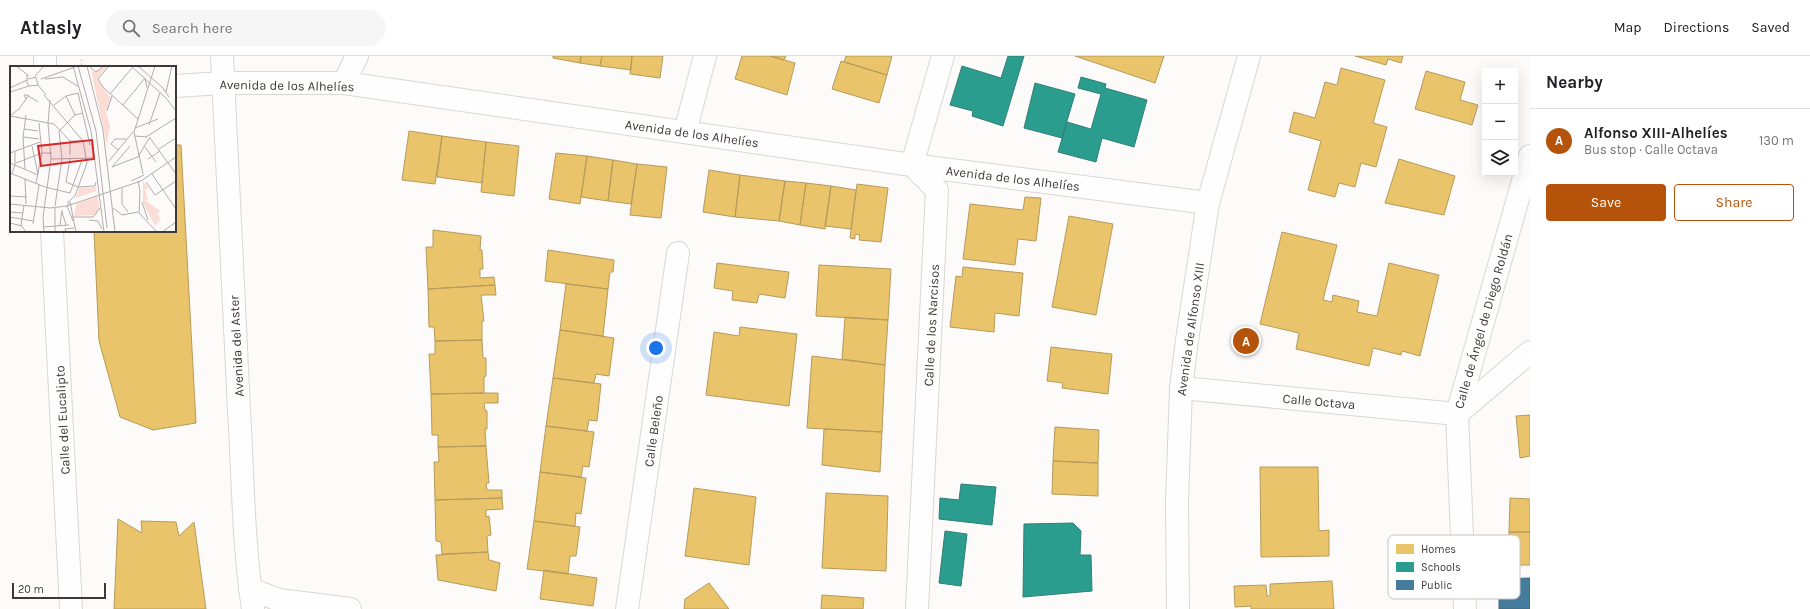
<!DOCTYPE html>
<meta charset="utf-8">
<style>
body{margin:0;font-family:Karla,sans-serif;background:#f6f6f6;color:#202124}
.controls{position:absolute;right:12px;top:12px;display:grid;overflow:hidden;border-radius:4px;box-shadow:0 4px 16px #0002}
.controls button{width:36px;height:36px;display:grid;place-items:center;padding:0;border:0;border-bottom:1px solid #e0e0e0;background:#fff;color:#202124;font:20px sans-serif}
.scale{position:absolute;left:12px;bottom:10px;width:94px;box-sizing:border-box;padding-left:4px;border:2px solid #403837;border-top:0;font-size:11px;line-height:14px;white-space:nowrap;color:#403837;-webkit-text-stroke:3px #fff;paint-order:stroke}
.you{position:absolute;left:656px;top:292px;width:14px;height:14px;margin:-10px;border:3px solid #fff;border-radius:50%;background:#1a73e8;box-shadow:0 0 0 6px #1a73e833}
.badge{display:grid;place-items:center;width:26px;height:26px;border-radius:50%;background:#b45309;color:#fff;font-size:13px;font-weight:700}
.pin{position:absolute;translate:-50% -50%;border:2px solid #fff;box-shadow:0 1px 4px #0006}
.list{margin:0;padding:0;list-style:none}
h2{display:flex;justify-content:space-between;align-items:center;height:52px;margin:0;padding:0 16px;font-size:17px}
h2 small{font-size:13px;font-weight:400;color:#757577}
.list li{display:grid;grid-template-columns:26px 1fr auto;gap:12px;align-items:center;box-sizing:border-box;height:64px;padding:0 16px;border-top:1px solid #e0e0e0}
.list b{display:block;font-size:15px;white-space:nowrap}
.list p{margin:0;font-size:13px;white-space:nowrap;color:#757577}
.list em{font-size:13px;font-style:normal;color:#757577}
.actions{display:flex;gap:8px;padding:12px 16px}
.actions a{flex:1;padding:9px 0;border:1px solid #b45309;border-radius:4px;text-align:center;font-size:14px;color:#b45309}
.actions .main{background:#b45309;color:#fff}
.icon{flex:none;width:22px;height:22px;fill:none;stroke:currentColor;stroke-width:2;stroke-linecap:round;stroke-linejoin:round}
.map{position:relative;flex:none;width:1530px;height:553px;overflow:hidden}
header{display:flex;align-items:center;gap:24px;box-sizing:border-box;height:56px;padding:0 20px;background:#fff;border-bottom:1px solid #e0e0e0}
header strong{font-size:19px}
nav{display:flex;gap:22px;margin-inline-start:auto;font-size:14px}
.search{width:280px;height:36px;background:#f6f6f6;display:flex;align-items:center;gap:10px;box-sizing:border-box;padding:0 14px;border-radius:22px;color:#757577;font-size:15px}
main{display:flex}
aside{flex:1;background:#fff}
.map>svg:first-child{display:block}
.homes{fill:#e9c46a;stroke:#b69a5b}
.schools{fill:#2a9d8f;stroke:#317f75}
.public{fill:#457b9d;stroke:#44677e}
.lines{fill:none;stroke-linecap:round;stroke-linejoin:round}
.minor-casing{stroke:#dad6d4;stroke-width:24}
.tertiary-casing{stroke:#dad6d4;stroke-width:24}
.path{stroke:#e4e4e4;stroke-width:2.5;stroke-dasharray:4 2;stroke-linecap:butt}
.minor{stroke:#fffefe;stroke-width:22}
.tertiary{stroke:#fffefe;stroke-width:22}
.labels{text-anchor:middle;stroke-width:4;stroke-linejoin:round;paint-order:stroke}
.street-label{font-size:13px;fill:#403837;stroke:#fff}
.inset-road{fill:none;stroke:#b1adac;stroke-width:1}
.view{fill:#d62828;fill-opacity:0.15;stroke:#d62828;stroke-width:2}
.inset-edge{fill:none;stroke:#403837;stroke-width:2}
.key{fill:#fff;stroke:#c6c3c3;stroke-width:1}
.key-label{font-size:11px;fill:#403837}
</style>
<header>
<strong>Atlasly</strong>
<div class="search"><svg class="icon" aria-label="search" viewBox="0 0 24 24"><circle cx="10" cy="10" r="6"/><path d="M15 15l6 6"/></svg>Search here</div>
<nav><a>Map</a><a>Directions</a><a>Saved</a></nav>
</header>
<main>
<div class="map">
<svg width="1530" height="553" viewBox="0 0 1530 553">
<rect width="100%" height="100%" fill="#fdfbfa"/>
<path class="homes" d="M553 0H581L580 7 553 2Z
M581 0H602L600 10 580 7Z
M602 0H632L631 14 600 10Z
M632 0H663L660 22 630 18Z
M742 0H770L795 7 787 39 735 23Z
M770 0H786L784 4Z
M846 0H892L887 19 844 6Z
M1075 0H1164L1155 27Z
M1355 0H1403L1401 7 1388 3 1386 9Z
M841 5 887 19 879 47 832 33Z
M1341 12 1385 24 1373 67 1387 71 1376 111 1361 107 1355 131 1339 127 1335 141 1308 134 1321 85 1289 76 1294 56 1315 62 1325 26 1337 29Z
M1426 15 1465 26 1460 44 1478 49 1472 69 1415 53Z
M409 75 442 80 435 128 402 124Z
M442 80 486 86 482 127 437 121Z
M486 86 519 90 514 140 481 136Z
M175 89H181L196 367 153 374 120 361 99 285 94 175H175Z
M556 97 587 100 580 148 549 143Z
M587 100 613 104 608 145 581 141Z
M1399 103 1455 120 1444 159 1385 147Z
M613 104 637 108 631 148 608 145Z
M637 108 667 111 661 162 630 159Z
M709 114 740 119 735 161 703 156Z
M740 119 785 125 779 165 735 161Z
M785 125 806 127 800 169 779 165Z
M806 127 831 130 825 173 800 169Z
M857 128 888 132 881 186 859 184 860 179 855 178V183L850 182Z
M831 130 856 134 851 173 825 170Z
M1025 141 1041 142 1036 185 1018 183 1015 209 963 203 970 148 1023 154Z
M1069 160 1113 168 1096 259 1052 251Z
M433 174 481 180 480 194H482L483 213H480V222L494 221 495 229 428 233 426 191H433Z
M1282 176 1337 189 1323 244 1332 246 1333 239 1359 245 1357 256 1377 260 1389 207 1439 219 1420 300 1402 295 1401 299 1373 292 1369 310 1296 293 1299 277 1260 268Z
M548 194 614 204 613 216H610L608 233 545 225Z
M717 207 789 216 785 242 759 238 757 247 732 244 733 235 714 232Z
M819 209 891 213 888 264 816 260Z
M963 211 1023 217 1019 260 995 257 994 276 950 271 956 220 962 221Z
M566 228 608 233 603 280 560 274Z
M495 229 496 239H481L484 265H482V284L435 285 434 271H429L428 233Z
M845 261 888 264 885 309 842 303Z
M740 271 797 278 789 350 706 339 714 276 739 280Z
M560 274 614 282 609 320 596 318 594 327 553 322Z
M482 284 483 302H486V320L484 321V337L431 338 429 298H435V285Z
M1051 291 1112 298 1108 338 1062 332 1063 327 1047 325Z
M812 300 885 309 882 376 807 372Z
M553 322 601 328 597 365 589 364 587 375 546 370Z
M484 337H498V347H484L485 354 487 355V373H485L486 390 438 391V379H432L431 338Z
M1530 359V400L1520 402 1516 360Z
M546 370 594 376 589 411 583 410 581 421 540 416Z
M1055 371 1099 374 1098 407 1053 405Z
M824 373 882 376 880 416 822 409Z
M486 390 489 427H486L487 434H502V442L435 444 434 406H439L438 391Z
M1053 405 1098 407V440L1052 438Z
M1260 411H1318L1319 475 1329 474V500L1261 501Z
M540 416 586 422 581 458 576 457 575 470 534 465Z
M694 432 756 441 749 509 685 500Z
M826 437 888 440 886 515 822 512Z
M502 442 503 453 486 454V461L489 460 491 479 487 480 488 496 442 498 441 486 436 485 435 444Z
M1510 442 1530 443V476H1509Z
M118 463 142 477 141 465 176 466 179 480 194 466 206 553H114Z
M534 465 580 471 576 500H570L568 518 527 513Z
M1509 476H1530V509H1508Z
M488 496 489 504 500 507 496 535 438 524 436 499Z
M544 514 597 522 593 550 540 543Z
M1332 525 1334 553H1251V550L1235 551 1234 530 1266 529 1267 540H1270V528Z
M709 527 729 553H684L685 543Z
M822 539 864 542 863 553H821Z"/>
<path class="schools" d="M1008 0H1024L1003 70 972 60 973 55 950 49 962 10 1001 22Z
M1081 21 1106 28 1105 32 1147 44 1134 91 1102 82 1096 106 1058 96 1067 66 1091 73 1101 38 1078 32Z
M1035 27 1075 38 1062 82 1024 72Z
M961 428 996 431 992 469 939 463 940 442 959 444Z
M1073 467 1081 475 1080 499H1091L1092 535 1023 541 1024 468Z
M945 475 967 478 961 530 939 527Z"/>
<path class="public" d="M1530 522V553H1499V523Z"/>
<g class="lines">
<defs>
<path id="minor" d="M45 11V0
M344 27 357 0
M175 30 223 27H344L912 109 1208 147
M685 76 705 0
M52 175 71 553
M1181 332 1457 358 1530 296
M250 533 279 544 350 553
M627 553 678 197
M917 553 937 134 912 109 943 0
M1465 553 1457 358 1530 100"/>
<path id="tertiary" d="M222 0C227 118 233 236 239 354 243 420 243 487 253 553
M1178 553 1177 445 1181 332 1187 284 1208 147 1249 0"/>
</defs>
<use href="#minor" class="minor-casing"/>
<use href="#tertiary" class="tertiary-casing"/>
<path class="path" d="M81 11 82 3"/>
<use href="#minor" class="minor"/>
<use href="#tertiary" class="tertiary"/>
</g>
<g class="labels">
<g class="street-label">
<text transform="translate(287 29) rotate(1)" y="5">Avenida de los Alhelíes</text>
<text transform="translate(692 77) rotate(8)" y="5">Avenida de los Alhelíes</text>
<text transform="translate(1013 122) rotate(7)" y="5">Avenida de los Alhelíes</text>
<text transform="translate(1483 265) rotate(-74)" y="5">Calle de Ángel de Diego Roldán</text>
<text transform="translate(931 269) rotate(-87)" y="5">Calle de los Narcisos</text>
<text transform="translate(1190 273) rotate(-82)" y="5">Avenida de Alfonso XIII</text>
<text transform="translate(236 290) rotate(-93)" y="5">Avenida del Aster</text>
<text transform="translate(1319 345) rotate(5)" y="5">Calle Octava</text>
<text transform="translate(62 364) rotate(-93)" y="5">Calle del Eucalipto</text>
<text transform="translate(653 375) rotate(-82)" y="5">Calle Beleño</text>
</g>
</g>
<g transform="translate(10 10)">
<rect width="166" height="166" fill="#fdfbfa"/>
<path d="M95 0H98L87 13 101 32 96 45 100 60 97 80 81 4 84 6ZM133 115 138 122 135 124 138 133 135 134 150 145 145 150 148 148 151 154 148 156 144 151 148 157 145 160 133 137ZM86 121 87 125 66 132 69 122ZM88 130 89 143 85 149 64 150 66 138Z" fill="#fbddd6"/>
<path class="inset-road" d="M6 0 19 10M63 0 81 65 94 166M68 0 86 65 97 162M77 0 93 64 105 166M79 0 86 6 94 0M99 0 88 13 93 21 128 53M121 0 156 32 166 45M128 0 152 21 159 31M17 9V17L19 20 28 19 26 11 18 13M25 10 34 0M31 13 65 1M35 13 53 11 69 21M28 19 36 29M0 22 17 14M0 26 19 20M156 26 162 0M100 28 122 2M34 29 73 75 77 97 65 130 57 137M56 30 65 49M16 33 14 29H17L28 36M44 39 56 30 68 27 80 79M113 39 135 12 137 22M97 45 102 30M0 50 44 58 60 75H73M0 50 9 43 19 29M139 59 150 27M125 62 148 53M14 63 28 65M125 70 137 71M13 71 29 73M136 71 166 52M140 72 166 108M22 80 28 108M120 80 102 101 130 90M135 81 146 96M149 83 166 72M108 84 101 78 105 73H116M0 87 30 76M60 89V75M129 89 140 71M41 93 83 92M60 93 56 116 68 121 85 120 86 116M138 93 150 85M99 95 123 66M0 97 28 109M6 97 32 87H42M15 103 13 71 16 49M0 107 35 121 60 127 72 94M2 107 5 99V86M133 108 124 66 145 0M142 108 166 143M15 113 16 138M121 115 134 109M128 115 130 125 129 147 147 166M136 116 145 129 166 115M26 117 32 87 29 57M112 122V138L118 146M0 130 17 131M132 136 138 154M0 138 40 142 57 140 131 115 166 91M14 139 11 159 16 166M45 140 52 93 49 65 65 49 73 47M45 142V166M103 142 112 149 128 146M0 146 13 147M52 146 56 159M0 151 23 155M62 151H83L90 142M79 154 88 155 92 163M63 155 57 140 60 136 66 166M0 157 12 160M23 158 29 119M50 159 52 144M33 161 59 159M34 166 33 151 41 93 38 57 40 34M56 166 55 163 64 162M152 166 166 156"/>
<path class="view" d="M82 74 84 93 31 100 28 80Z"/>
<rect width="166" height="166" class="inset-edge"/>
</g>
<rect x="1388" y="479" width="132" height="64" rx="6" class="key"/>
<rect x="1396" y="488" width="18" height="10" fill="#e9c46a"/>
<rect x="1396" y="506" width="18" height="10" fill="#2a9d8f"/>
<rect x="1396" y="524" width="18" height="10" fill="#457b9d"/>
<g class="key-label">
<text x="1421" y="497">Homes</text>
<text x="1421" y="515">Schools</text>
<text x="1421" y="533">Public</text>
</g>
</svg>
<div class="controls">
<button>+</button>
<button>−</button>
<button><svg class="icon" aria-label="layers" viewBox="0 0 24 24"><path d="M12 4l9 5-9 5-9-5zM3 14l9 5 9-5"/></svg></button>
</div>
<div class="scale">20 m</div>
<div class="you"></div>
<div class="pin badge" style="left:1246px;top:285px">A</div>
</div>
<aside>
<h2>Nearby<small></small></h2>
<ul class="list">
<li><span class="badge">A</span><div><b>Alfonso XIII-Alhelíes</b><p>Bus stop · Calle Octava</p></div><em>130 m</em></li>
</ul>
<div class="actions"><a class="main">Save</a><a>Share</a></div>
</aside>
</main>
